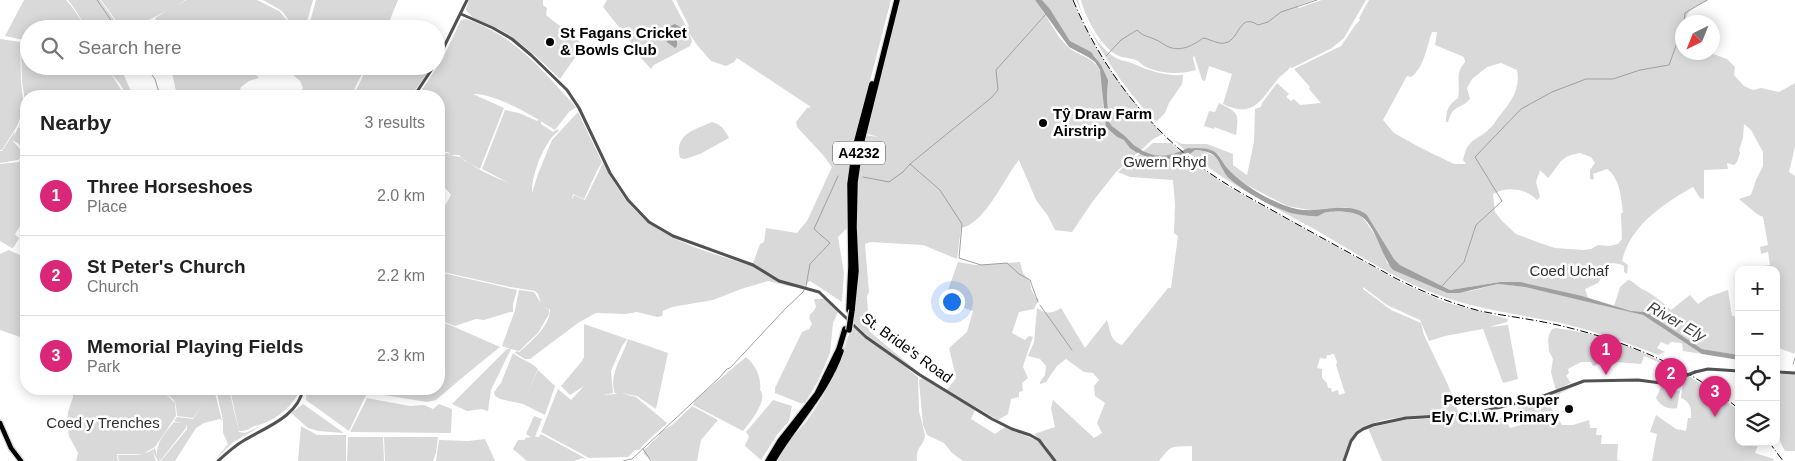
<!DOCTYPE html>
<meta charset="utf-8">
<style>
body{margin:0;font-family:Helvetica,sans-serif;background:#f2f2f2;color:#222}
.controls{position:absolute;right:15px;bottom:15px;display:grid;overflow:hidden;border-radius:10px;box-shadow:0 2px 12px #0003}
.controls button{width:45px;height:45px;display:grid;place-items:center;padding:0;border:0;border-bottom:1px solid #e0e0e0;background:#fff;color:#222;font:25px sans-serif}
.compass{position:absolute;left:1675px;top:15px;width:45px;height:45px;border-radius:50%;background:#fff;box-shadow:0 2px 12px #0003;rotate:223deg}
.you{position:absolute;left:951px;top:301px;width:18px;height:18px;margin:-12px;border:4px solid #fff;border-radius:50%;background:#1a73e8;box-shadow:0 0 0 8px #1a73e833}
.badge{display:grid;place-items:center;width:32px;height:32px;border-radius:50%;background:#db2777;color:#fff;font-size:16px;font-weight:700}
.pin{position:absolute;translate:-50% -41px;filter:drop-shadow(0 1px 2px #0008)}
.pin::after{content:'';position:absolute;top:26px;width:18px;height:15px;background:inherit;clip-path:polygon(0 0,100% 0,50% 100%)}
.list{margin:0;padding:0;list-style:none}
h2{display:flex;justify-content:space-between;align-items:center;height:65px;margin:0;padding:0 20px;font-size:21px}
h2 small{font-size:16px;font-weight:400;color:#767676}
.list li{display:grid;grid-template-columns:32px 1fr auto;gap:15px;align-items:center;box-sizing:border-box;height:80px;padding:0 20px;border-top:1px solid #e0e0e0}
.list b{display:block;font-size:19px;white-space:nowrap}
.list p{margin:0;font-size:16px;white-space:nowrap;color:#767676}
.list em{font-size:16px;font-style:normal;color:#767676}
.icon{flex:none;width:28px;height:28px;fill:none;stroke:currentColor;stroke-width:2;stroke-linecap:round;stroke-linejoin:round}
.map{position:relative;flex:none;width:1795px;height:461px;overflow:hidden}
.search{position:absolute;background:#fff;box-shadow:0 2px 12px #0003;left:20px;top:20px;width:425px;height:55px;display:flex;align-items:center;gap:12px;box-sizing:border-box;padding:0 18px;border-radius:28px;color:#767676;font-size:19px}
.panel{position:absolute;background:#fff;box-shadow:0 2px 12px #0003;left:20px;top:90px;width:425px;height:305px;border-radius:20px}
.map>svg:first-child{display:block}
.green{fill:#d9d9d9;fill-rule:evenodd}
.water{fill:#a0a0a0}
.lines{fill:none;stroke-linecap:round;stroke-linejoin:round}
.stream{stroke:#a0a0a0;stroke-width:1}
.river{stroke:#a0a0a0;stroke-width:4}
.major-casing{stroke:#dbdbdb;stroke-width:7}
.highway-casing{stroke:#dbdbdb;stroke-width:8}
.minor{stroke:#525252;stroke-width:3}
.major{stroke:#000;stroke-width:4.5}
.highway{stroke:#000;stroke-width:5.5}
.rail{stroke:#000;stroke-width:1;stroke-dasharray:8 2.5 1 2.5;stroke-linecap:butt}
.highway-bridge-casing{stroke:#dbdbdb;stroke-width:8;stroke-linecap:butt}
.minor-bridge{stroke:#525252;stroke-width:3}
.highway-bridge{stroke:#000;stroke-width:5.5}
.poi-dot{fill:#000;stroke:#fff;stroke-width:2}
.labels{text-anchor:middle;stroke-width:5;stroke-linejoin:round;paint-order:stroke}
.shield{fill:#fff;stroke:#4c4c4c;stroke-width:1}
.shield-label{font-size:14px;font-weight:bold;fill:#000}
.poi-label{font-size:15px;font-weight:bold;fill:#000;stroke:#fff;text-anchor:start}
.park-label{font-size:15px;fill:#303030;stroke:#fff}
.street-label{font-size:15px;fill:#000;stroke:#fff}
.water-label{font-size:16px;font-style:italic;fill:#414141;stroke:#fff}
</style>
<div class="map">
<svg width="1795" height="461" viewBox="0 0 1795 461">
<rect width="100%" height="100%" fill="#fff"/>
<path class="green" d="M24 0H66C75 9 79 19 87 29H29V41L5 36Z
M68 0H100L121 29H88C80 20 76 9 68 0Z
M101 0H185L178 5 186 0H257L279 11 294 28 282 11 263 0H313L305 29H160L155 18 168 10 132 29H122Z
M316 0H398L387 27 382 29H308Z
M469 0H543V5L547 8 546 15 584 45 560 79C541 61 522 42 499 29 489 24 470 20 466 9Z
M607 0H672L687 28 689 26 676 0H891L851 154 848 179 847 228 838 237 844 273 842 302 810 281 804 286 793 287 768 281 741 289 713 300 672 307 663 311 662 316 657 317 637 312 626 314 596 313 578 323 530 359H525L515 353 516 351 519 352C532 341 549 327 550 310L541 306 549 310V314L538 333 519 351 511 349 491 390 488 411 481 409 467 411 452 404 507 349H510L502 346 515 310 519 290 534 292 541 303 538 294 535 291 510 287 439 271V216L451 195 442 184H439V160L442 159 443 156 439 159V96H418L443 58 461 20 466 19C517 37 541 69 576 107L569 112 555 130C536 117 495 93 473 94L504 108 480 169 465 161 459 155H451L448 152H443V154L448 153C452 157 457 155 462 158 476 169 492 176 509 183L482 169 505 110 519 113 537 121 538 120 541 121V124L553 132 558 129 559 131C544 140 531 177 532 193L538 174 552 140 578 112 602 162 597 171 584 199 573 194 572 200 574 195 585 200 603 163C612 179 622 197 635 210 665 242 712 253 752 266L760 244 764 242 766 228 797 233 807 221 832 167 823 155 797 127 796 122 807 108 811 107 737 58 734 62 726 66 711 61 697 45 689 33 692 41 690 46 654 65 651 69 632 48 630 41 603 7Z
M899 0H1035C1047 14 1054 34 1068 47 1078 56 1092 56 1099 69 1111 91 1093 117 1117 137 1120 139 1121 138 1124 140 1129 143 1131 150 1137 153L1116 172 1093 201 1072 232 1055 230 1048 216 1036 200 1019 160C1004 178 985 224 961 228L957 259 923 245 870 242 865 244 869 292 867 296 869 331 917 371 869 337 853 322 857 293 855 186 864 135 878 137 865 133Z
M1042 0H1072C1095 52 1124 93 1163 134L1153 139 1140 151 1125 136 1112 126 1109 122 1107 99 1108 86 1095 56 1070 41 1050 9Z
M1076 0H1078C1082 18 1099 49 1116 58 1121 61 1128 61 1134 64 1150 71 1165 76 1183 75L1182 84 1169 103 1165 113 1156 122C1122 87 1095 45 1076 0Z
M1081 0H1314L1297 6 1299 8 1322 0H1366L1344 38 1332 48 1292 68 1290 67C1287 72 1281 75 1277 80 1261 100 1253 119 1223 104L1232 74 1209 66 1205 81 1202 80 1194 55 1193 58 1196 70C1180 75 1159 74 1144 66 1141 64 1140 62 1138 61 1132 58 1125 58 1119 56 1102 49 1085 17 1081 0Z
M1369 0H1709C1696 8 1689 5 1685 22H1682V36L1680 40 1682 41V52L1710 53 1727 59 1735 67 1734 75 1744 86 1753 90 1761 88 1779 92 1795 83V147L1789 172 1795 176V354L1776 347V270H1764L1763 266 1770 265 1768 252 1761 254 1760 247 1768 245 1763 217 1757 214 1739 199 1751 195 1756 180 1763 166V152L1751 130 1744 124 1743 138 1739 150 1740 153 1737 162 1734 165 1727 163 1728 169 1704 170V199L1700 198 1693 187C1663 204 1630 226 1622 261L1628 265 1627 274 1624 272V266L1619 264 1612 263 1609 265V272H1605L1598 283 1585 289 1588 298 1553 290 1500 282 1450 290 1400 265 1394 259 1367 215 1346 207 1315 211 1287 206 1243 183 1229 171 1218 154 1195 148 1184 149 1174 140 1182 144H1207L1233 154V165L1247 175 1254 142 1255 109 1261 107 1262 103 1277 83 1289 94 1286 97 1291 101 1294 99 1300 105 1321 103 1309 89 1310 87 1294 69 1341 46 1356 24 1360 20 1359 18ZM1432 32H1437L1435 45 1464 57 1465 62C1454 75 1461 83 1458 98 1448 105 1446 110 1446 122H1448C1453 104 1460 110 1470 99L1467 88 1472 79 1487 67 1501 63 1517 70C1521 91 1509 104 1497 119 1495 122 1493 126 1490 128 1477 142 1468 136 1463 160L1466 164H1454L1421 148 1394 133 1383 120 1407 76 1411 77C1424 68 1427 46 1432 32ZM1580 153 1591 157 1595 163 1590 170V178L1592 180 1594 178 1593 174 1607 169C1620 178 1621 198 1623 212L1621 214 1622 239 1618 244 1609 246 1598 245 1591 249 1584 250 1555 248 1540 243 1516 234 1502 221 1495 212 1493 194C1506 186 1526 188 1537 200L1540 197 1536 182 1540 170 1548 178C1560 165 1559 156 1580 153Z
M0 39 20 42 21 81 24 108 17 126 2 150H0Z
M26 41H29V66H103L109 72 105 66H120L133 96H127L120 84 110 72 125 96H26V130L19 126 26 108 22 81 21 43Z
M180 66H246L259 78 249 81 241 87 238 96H177L171 67Z
M293 66H366L351 96H303L300 93 303 88 300 81 290 72Z
M368 66H432L411 96H353Z
M1219 103C1239 113 1239 113 1236 135L1214 127V129L1204 126 1209 111 1215 112Z
M712 122C721 124 725 130 729 138L700 154 685 159 680 158C674 134 694 130 712 122Z
M18 127 26 132V217L15 234 19 238 14 247 12 248 0 241V164L19 162 23 154 19 144 12 140 20 149 21 157 18 160 0 163V151H2L15 131 14 137Z
M1153 143H1171L1189 159 1227 186 1404 284 1445 302 1508 319 1507 322 1489 327 1508 325 1518 379 1503 383 1483 329 1445 336 1429 341 1420 320 1387 305 1363 287V289L1391 310 1421 323 1424 335 1448 385 1459 414C1435 415 1378 415 1359 430 1353 434 1347 453 1343 461H1192V446C1171 447 1172 444 1159 461H1056L1045 444 1034 434 1055 427 1051 408 1053 400 1094 438 1102 433 1097 423 1105 403 1095 396 1094 386 1099 380 1093 373 1084 372 1066 359 1057 366 1046 382 1040 384V382L1045 375 1046 366 1040 359 1028 356 1034 342 1037 308C1045 314 1052 314 1061 308L1085 348 1107 320C1111 331 1109 340 1122 345L1168 288H1171L1178 236 1174 233 1175 205 1173 180 1130 177 1118 172ZM1331 354H1334L1337 362 1336 365 1345 393 1339 395 1338 390 1332 392 1331 388H1328L1327 383 1322 378V369L1317 368 1320 358 1326 359 1327 355H1331Z
M1193 150 1204 151 1218 158 1223 171 1230 179 1242 189 1285 211 1312 215H1319L1327 212H1351L1360 215 1366 222 1381 244 1387 263 1398 272 1447 293 1471 291 1498 284 1525 287 1577 298 1643 315 1702 354 1683 351 1682 343 1671 342 1668 345 1661 342 1657 348 1665 352 1658 355C1626 342 1594 331 1561 323 1524 315 1487 311 1450 299 1402 284 1359 255 1316 230 1272 206 1230 185 1190 154Z
M9 250 26 258V339L0 330V254Z
M958 262 975 265 1020 262 1023 273 1030 282 1031 289 1036 298 1039 299 1034 309 1019 312 1012 333 1025 340 1029 336 1033 337 1024 363 1023 367 1028 378 1022 383 1023 391 1019 392V397L1011 399 1008 414 998 420 947 390 956 378 949 348 967 332 973 311 944 301Z
M439 272 517 290 513 304V312H510L484 320 476 319 455 326 439 320Z
M1628 280C1634 281 1636 286 1642 289 1653 294 1662 302 1671 310L1690 295 1698 304 1708 297 1728 290 1732 316 1739 317V355L1702 349 1646 312 1631 311 1614 306 1620 287Z
M814 299H825L838 312 833 323 830 353 818 381 805 403H800L775 393V388L802 332 809 329 812 324C806 312 812 316 816 307Z
M439 322 450 325 500 347 469 372 436 400 427 402 371 393 373 389H439Z
M584 324 627 339 622 346 611 371 613 393 603 395 617 394 615 393C608 374 623 357 628 339L668 353 656 409 637 396 620 393 636 397 667 423C658 432 648 439 639 450H635L628 457 589 458 541 432 558 389 571 400 584 386 570 395 561 386 582 361 584 357Z
M852 324 918 377 919 411 925 435C924 447 915 446 917 461H776C788 440 803 428 815 409 832 383 843 354 852 324Z
M1556 328C1569 330 1582 332 1594 335 1626 343 1657 359 1686 374L1644 356 1641 364 1604 361 1603 363 1593 366 1591 362H1581L1568 369 1569 373 1566 376 1572 384 1570 383 1556 391 1551 372 1553 359 1549 351 1548 340 1549 335 1552 329Z
M513 353C521 360 530 361 538 369L527 395 538 370 555 386 545 415 523 404 500 399 495 396 494 392 501 383Z
M746 357C755 364 762 378 760 390 769 399 750 423 743 431L693 405 695 400Z
M1781 374H1795V451H1785C1772 430 1776 402 1776 378Z
M1689 376 1714 392 1739 411V442H1759L1755 453 1774 459 1773 461H1652L1657 434 1650 432 1656 415 1676 429 1686 431 1688 418H1691C1692 408 1690 402 1681 398L1683 380Z
M923 378 975 410 971 419 995 434 1005 427 1038 441 1053 461H963L952 453 944 443 927 435 923 425 919 381 920 379Z
M1584 382 1546 400 1562 425H1573L1589 420 1590 428H1597L1596 435H1602L1601 444H1618L1617 460 1623 461H1382L1368 428 1405 420 1462 417 1489 410 1493 419 1504 417 1510 428 1521 425 1517 404 1553 394Z
M1661 387 1680 391 1677 408C1669 410 1660 406 1656 398Z
M73 389H147L151 390 156 389 168 396 175 403 176 416 155 447 143 454H117L118 461H76L78 453 69 436 67 423 68 412 73 397Z
M160 389H213L214 390C206 399 200 410 193 418L177 416C176 395 173 401 160 389Z
M214 389 222 421 220 419 204 423 196 428 175 461H161L187 429V424L186 428 161 460 158 458 161 461H158L153 452 156 461H119L118 455C135 454 143 457 155 448L157 456C156 442 165 433 174 422L182 423 174 421 177 417 193 419Z
M216 389H229L239 432 245 433 261 426 232 443 214 461 228 444 223 433V421Z
M230 389H300C294 405 278 418 262 424 260 425 257 425 254 426 249 429 246 431 239 431Z
M307 389H369L349 431 306 400Z
M367 398 410 406 424 405 433 409 439 404 452 409 451 433 350 432Z
M773 400 792 406 789 421 777 435 761 460 745 446 749 436 746 432Z
M303 404 344 433 318 431 308 428 291 413Z
M692 406 718 420 701 440 697 461H653L644 454V450L659 436V433L672 425Z
M534 416 542 419 535 437H539L541 434 587 459 582 458 574 461H527L513 449 518 440H525V438L531 437 526 434Z
M301 426 317 435H346V461H298Z
M348 437H383L384 461H347Z
M384 437H438L436 453 433 461H385Z
M485 439 495 461H436L439 440 468 441Z"/>
<path class="water" d="M1035 0H1042L1050 9 1070 41 1091 52 1101 65 1108 80 1107 99 1109 122 1112 126 1125 136 1140 151 1137 153 1130 148 1124 140 1117 137 1106 127 1100 70 1095 62 1088 57 1069 47Z
M675 24 680 27 681 30 677 38V46L675 48 667 42 662 34 670 26Z
M1195 148C1224 148 1216 159 1233 174 1247 188 1277 205 1297 209 1320 214 1348 200 1367 215L1394 259 1400 265 1450 290 1500 282H1520L1582 296 1631 311 1646 312 1702 349 1739 355V360L1702 354 1643 315 1525 287 1498 284 1459 293H1447L1393 270C1381 256 1376 224 1359 215 1351 211 1337 211 1328 212 1324 212 1321 215 1318 216 1313 217 1293 214 1288 212 1272 207 1243 191 1231 180 1215 166 1225 152 1195 150L1190 154 1184 149Z"/>
<g class="lines">
<path class="stream" d="M97 0 117 29
M1684 22 1685 13 1707 0
M1106 56 1121 40 1137 30C1143 36 1147 36 1154 39 1160 41 1164 45 1169 47 1181 52 1194 45 1203 38 1211 39 1219 46 1228 42 1240 36 1240 13 1258 25L1268 22 1281 12 1317 0
M145 66 155 79 160 96
M863 177 889 182 903 172 910 164
M1442 286 1464 262 1476 225 1502 201 1475 157 1521 109 1552 92 1586 79H1613L1640 70 1669 65 1682 29
M1038 302 1030 280 1019 274 1007 263 981 265 959 258 962 224 940 190 910 164 991 98 998 90 996 70 1046 14
M1040 305 1072 350
M1793 364 1795 358
M643 449 651 461
M623 461 632 459 719 378 727 369 730 368 786 308 803 292 806 286 810 264 830 243 814 229 838 176"/>
<path class="river" d="M1135 148C1153 162 1170 159 1189 150"/>
<defs>
<path id="major" d="M0 423 11 448 21 461"/>
<path id="highway" d="M849 310 851 266 850 184 855 148 872 84
M852 310 856 271 854 227 855 182 860 148 897 0
M768 461 780 441 817 394 839 349 845 329
M773 461C795 423 827 393 841 351"/>
</defs>
<use href="#major" class="major-casing"/>
<use href="#highway" class="highway-casing"/>
<path class="minor" d="M461 14 493 28 512 39 531 55 567 90 579 108 610 173 628 200 649 222 673 236 753 265 779 281 819 292 866 337 920 375 992 419 1012 429 1030 435 1039 440 1055 461
M436 63 467 0
M414 96 434 66
M1695 372 1708 369 1739 371
M1776 372 1795 373
M218 461C226 454 233 447 243 441 264 428 298 417 303 389
M1344 461 1351 441 1357 433 1363 429 1373 425 1406 418 1472 414 1538 398 1584 381 1638 380 1661 383 1685 376"/>
<use href="#major" class="major"/>
<use href="#highway" class="highway"/>
<path class="rail" d="M1073 0C1101 67 1146 126 1204 169 1230 188 1258 202 1286 218 1322 238 1359 258 1395 278 1423 292 1450 303 1480 311 1510 317 1540 320 1570 328 1630 343 1690 368 1739 409
M1769 442 1783 461"/>
<defs>
<path id="highway-bridge" d="M849 330 852 310"/>
</defs>
<use href="#highway-bridge" class="highway-bridge-casing"/>
<path class="minor-bridge" d="M1685 376 1695 372"/>
<use href="#highway-bridge" class="highway-bridge"/>
</g>
<g class="poi-dot">
<circle cx="550" cy="42" r="5"/>
<circle cx="1043" cy="123" r="5"/>
<circle cx="1569" cy="409" r="5"/>
</g>
<g class="labels">
<rect class="shield" x="833" y="141.5" width="52" height="23" rx="4"/>
<g class="shield-label">
<text x="859" y="158">A4232</text>
</g>
<g class="poi-label">
<text x="560" y="38">St Fagans Cricket<tspan x="560" dy="17">&amp; Bowls Club</tspan></text>
<text x="1053" y="119">Tŷ Draw Farm<tspan x="1053" dy="17">Airstrip</tspan></text>
<text x="1559" y="405" text-anchor="end">Peterston Super<tspan x="1559" dy="17">Ely C.I.W. Primary</tspan></text>
</g>
<g class="park-label">
<text x="1165" y="167">Gwern Rhyd</text>
<text x="1569" y="276">Coed Uchaf</text>
<text x="103" y="428">Coed y Trenches</text>
</g>
<g class="street-label">
<text transform="translate(907 348) rotate(36)" y="5">St. Bride's Road</text>
</g>
<g class="water-label">
<text transform="translate(1677 321) rotate(30)" y="6">River Ely</text>
</g>
</g>
</svg>
<div class="controls">
<button>+</button>
<button>−</button>
<button><svg class="icon" aria-label="locate" viewBox="0 0 24 24"><circle cx="12" cy="12" r="6"/><path d="M12 2v4M12 18v4M2 12h4M18 12h4"/></svg></button>
<button><svg class="icon" aria-label="layers" viewBox="0 0 24 24"><path d="M12 4l9 5-9 5-9-5zM3 14l9 5 9-5"/></svg></button>
</div>
<svg class="compass" viewBox="-18 -18 36 36"><path d="M0-13l5 13h-10z" fill="#e53935"/><path d="M0 13l5-13h-10z" fill="#767676"/></svg>
<div class="you"></div>
<div class="pin badge" style="left:1606px;top:375px">1</div>
<div class="pin badge" style="left:1671px;top:399px">2</div>
<div class="pin badge" style="left:1715px;top:417px">3</div>
<div class="search"><svg class="icon" aria-label="search" viewBox="0 0 24 24"><circle cx="10" cy="10" r="6"/><path d="M15 15l6 6"/></svg>Search here</div>
<section class="panel">
<h2>Nearby<small>3 results</small></h2>
<ul class="list">
<li><span class="badge">1</span><div><b>Three Horseshoes</b><p>Place</p></div><em>2.0 km</em></li>
<li><span class="badge">2</span><div><b>St Peter's Church</b><p>Church</p></div><em>2.2 km</em></li>
<li><span class="badge">3</span><div><b>Memorial Playing Fields</b><p>Park</p></div><em>2.3 km</em></li>
</ul>
</section>
</div>
